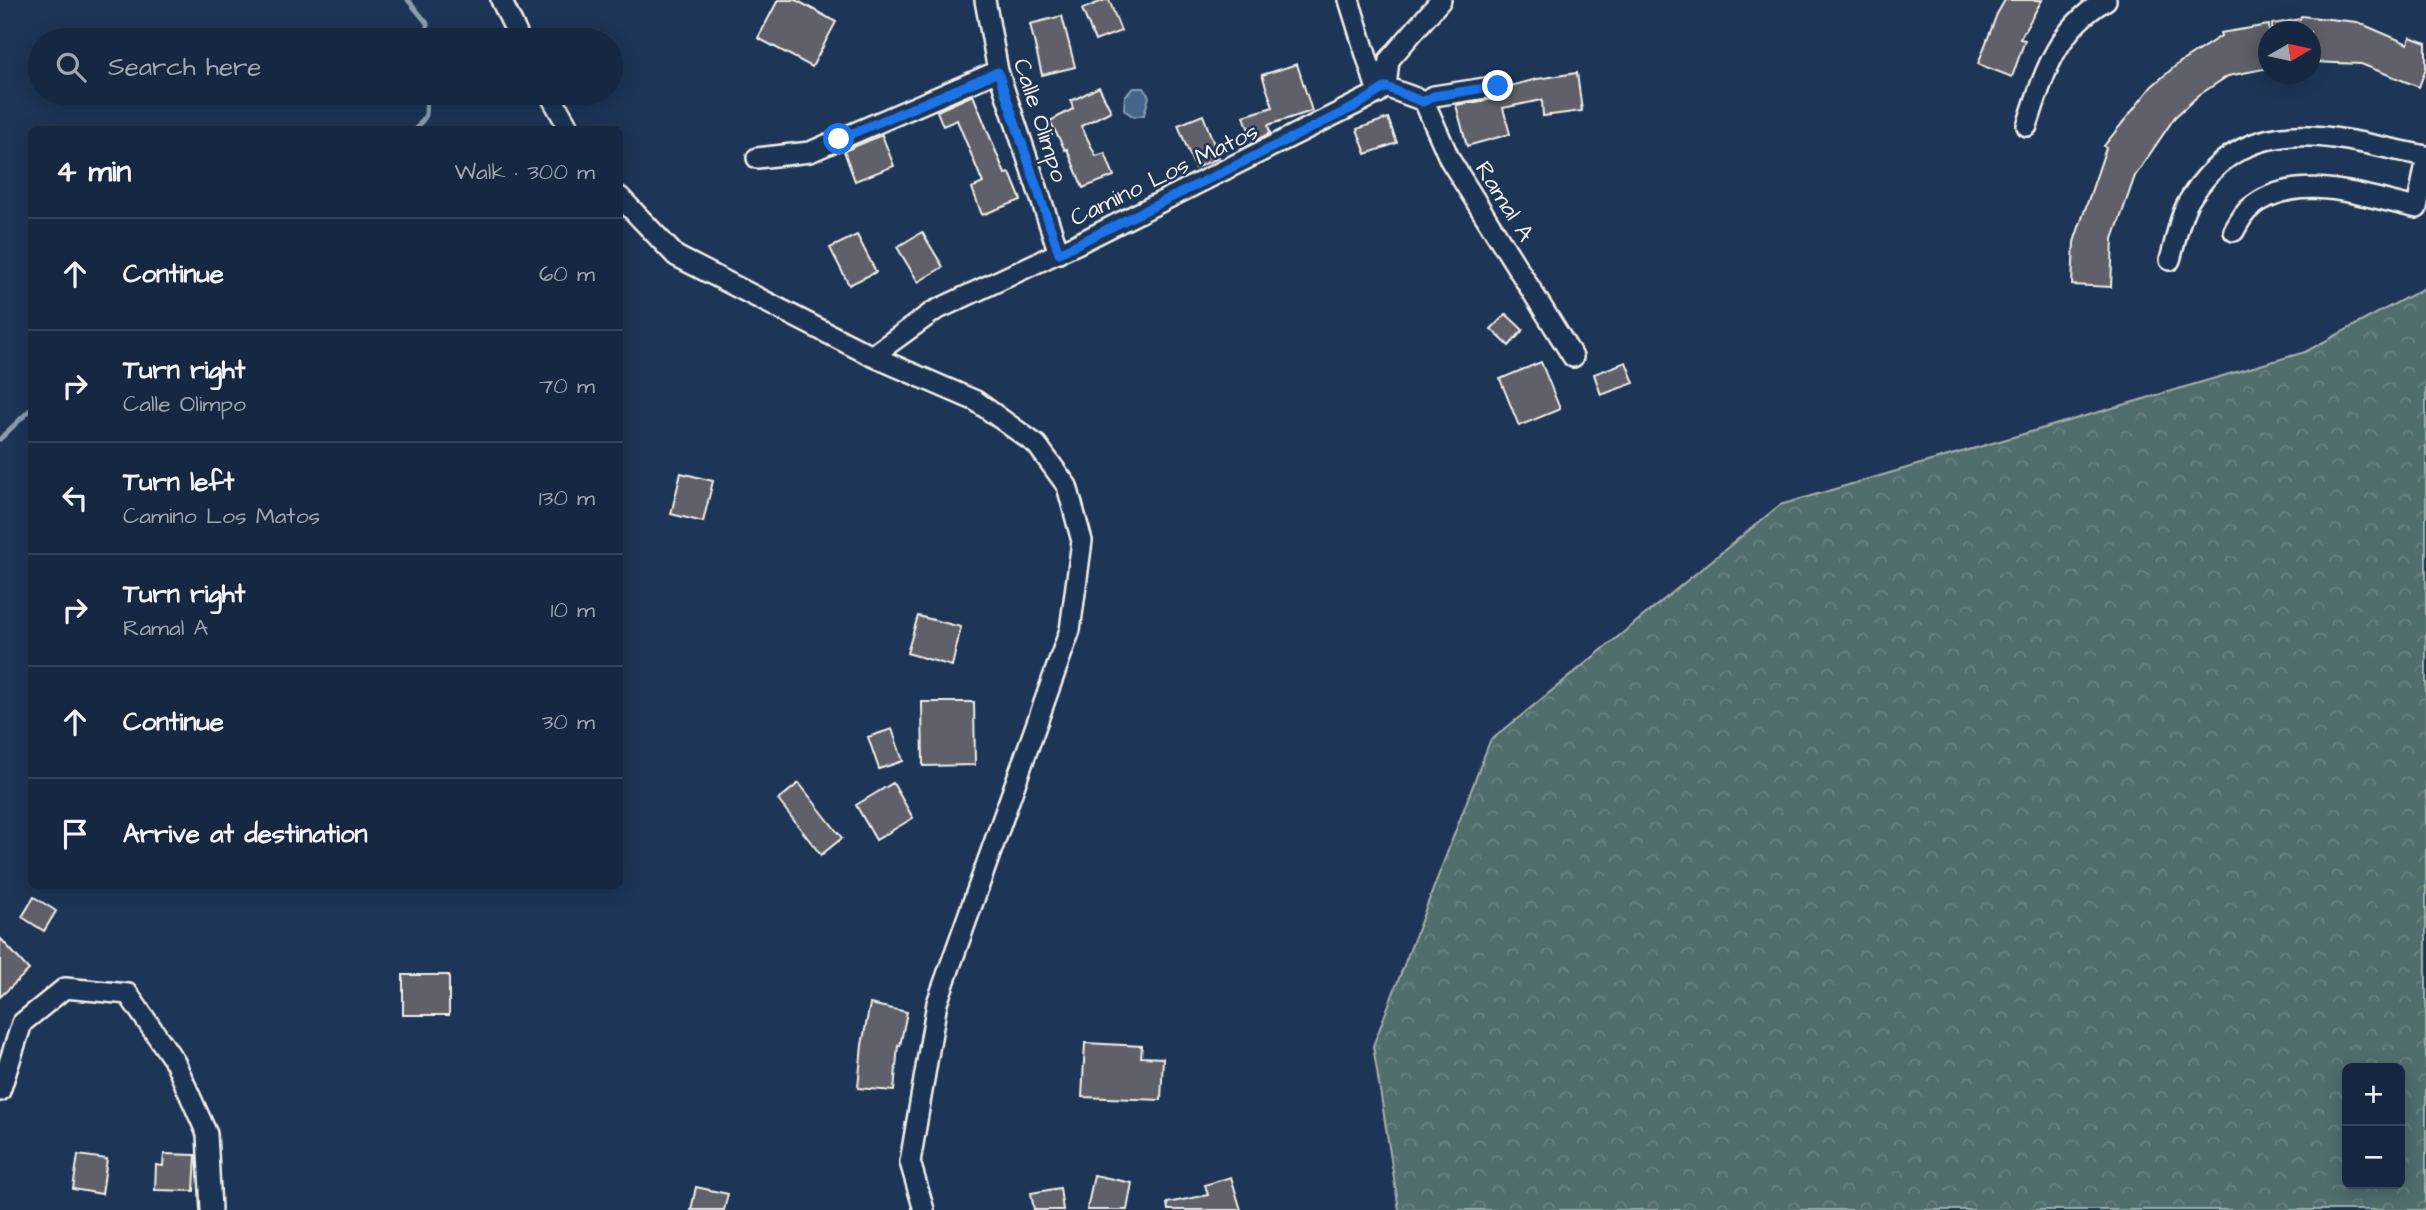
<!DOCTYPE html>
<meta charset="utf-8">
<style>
body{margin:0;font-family:"Architects Daughter",sans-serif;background:#1f3048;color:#f1f3f6}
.controls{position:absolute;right:21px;bottom:21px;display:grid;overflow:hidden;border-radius:10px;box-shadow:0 4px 18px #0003}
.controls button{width:63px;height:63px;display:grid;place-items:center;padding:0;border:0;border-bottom:2px solid #35445a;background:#162841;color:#f1f3f6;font:35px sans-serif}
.compass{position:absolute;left:2258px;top:21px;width:63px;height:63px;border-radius:50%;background:#162841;box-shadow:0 4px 18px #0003;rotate:81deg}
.stop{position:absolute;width:21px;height:21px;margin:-16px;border:5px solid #1a73e8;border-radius:50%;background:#fff}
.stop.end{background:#1a73e8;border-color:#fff;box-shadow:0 2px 7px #0008}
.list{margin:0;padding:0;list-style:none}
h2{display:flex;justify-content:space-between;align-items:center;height:91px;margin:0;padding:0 28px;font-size:30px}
h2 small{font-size:23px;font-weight:400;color:#9ea6b1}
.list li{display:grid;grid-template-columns:46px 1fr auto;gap:21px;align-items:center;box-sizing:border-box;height:112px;padding:0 28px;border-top:2px solid #35445a}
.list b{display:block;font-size:26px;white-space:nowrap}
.list p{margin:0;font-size:23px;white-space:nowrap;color:#9ea6b1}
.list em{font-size:23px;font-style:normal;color:#9ea6b1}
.icon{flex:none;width:38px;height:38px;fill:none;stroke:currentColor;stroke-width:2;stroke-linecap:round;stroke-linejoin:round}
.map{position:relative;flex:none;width:2426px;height:1210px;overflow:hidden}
.search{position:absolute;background:#162841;box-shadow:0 4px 18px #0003;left:28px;top:28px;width:595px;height:77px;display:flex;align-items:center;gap:18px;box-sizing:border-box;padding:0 24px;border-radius:38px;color:#9ea6b1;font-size:26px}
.panel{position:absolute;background:#162841;box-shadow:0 4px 18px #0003;left:28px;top:126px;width:595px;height:763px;border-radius:10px}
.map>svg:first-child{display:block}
.forest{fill:url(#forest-crowns);stroke:#a2b0aa;stroke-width:2;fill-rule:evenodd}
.water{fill:#45668b;stroke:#8b9eb0;stroke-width:2}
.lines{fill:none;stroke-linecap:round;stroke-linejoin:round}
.stream{stroke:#8b9eb0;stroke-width:5}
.building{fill:#61606b;stroke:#f4f1e8;stroke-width:2}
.minor-casing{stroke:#f4f1e8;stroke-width:24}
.minor{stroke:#1d3557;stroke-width:19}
.route{stroke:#1a73e8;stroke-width:9}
.labels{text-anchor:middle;stroke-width:5;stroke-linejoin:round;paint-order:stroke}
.street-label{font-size:24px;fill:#f4f1e8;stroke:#1d3557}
</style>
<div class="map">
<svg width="2426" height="1210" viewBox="0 0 2426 1210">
<defs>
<pattern id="forest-crowns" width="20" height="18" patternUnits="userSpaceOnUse" patternTransform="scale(1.75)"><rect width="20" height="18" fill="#506e6c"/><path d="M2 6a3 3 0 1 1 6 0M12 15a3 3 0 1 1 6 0" fill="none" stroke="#6a8381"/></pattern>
</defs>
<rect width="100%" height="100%" fill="#1d3557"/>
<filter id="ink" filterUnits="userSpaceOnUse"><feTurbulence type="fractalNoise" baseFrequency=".0143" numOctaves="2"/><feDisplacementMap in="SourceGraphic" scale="14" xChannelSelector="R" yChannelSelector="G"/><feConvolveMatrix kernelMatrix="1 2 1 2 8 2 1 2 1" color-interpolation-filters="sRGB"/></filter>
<g filter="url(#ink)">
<path class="forest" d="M2426 287V1210H1399L1373 1046 1490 741 1780 505 2305 352ZM2347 1068H2400V1184H2347Z"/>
<path class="water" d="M1134 88H1144L1149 97 1144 115 1134 117 1124 110 1125 96Z"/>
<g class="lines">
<path class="stream" d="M408 0 427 23V40
M416 130 426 115 427 93
M0 439 32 408"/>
</g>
<path class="building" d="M778 0H796L836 22 812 67 758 38Z
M1105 0H1109L1121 31 1095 41 1082 9Z
M2005 0H2042L2020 39 2025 40 2012 77 1978 64 1997 14Z
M1062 16 1075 67 1042 75 1030 24Z
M2301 16 2357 22 2408 44 2410 37 2426 43V68L2419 87 2361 64 2311 62V32H2272V24L2300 19Z
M2269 25V68L2228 76 2199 95 2175 117 2135 176 2113 239 2111 287 2072 285 2074 242 2106 148 2104 146 2152 86 2179 63 2221 36 2220 33Z
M1297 64 1312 111 1268 125 1270 133 1253 142 1244 116 1273 107 1262 75Z
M1577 73 1582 111 1543 116 1542 100 1503 108 1510 134 1467 146 1456 105 1500 98 1506 95 1510 86 1537 79Z
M1099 87 1111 111 1081 126 1096 156 1105 153 1114 176 1083 188 1067 149 1065 150 1050 121 1073 109 1071 101Z
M973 95 1005 174 1010 173 1021 200 982 215 972 188 983 183 957 120 943 126 937 111Z
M1203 115 1219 158 1195 168 1178 125Z
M1388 118 1397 143 1366 154 1357 129Z
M882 135 894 166 855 181 844 151Z
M922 232 943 267 918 282 897 247Z
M857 235 876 272 849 285 830 248Z
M1506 314 1523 330 1509 346 1491 329Z
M1541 362 1560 409 1519 426 1500 379Z
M1626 362 1634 383 1601 395 1594 374Z
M681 473 713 481 703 522 671 514Z
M918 616 961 627 952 666 907 653Z
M922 702H974L975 765 923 766Z
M892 729 903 761 879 769 868 737Z
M799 783 842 838 821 855 778 800Z
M893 783 913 818 876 840 856 805Z
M34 897 56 911 44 931 22 917Z
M0 938 29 970 0 997Z
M403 975H449V1015H403Z
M870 1004 907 1012 900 1046 898 1045 894 1091 858 1088 862 1045Z
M1085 1043 1142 1046 1141 1057 1163 1058 1161 1100 1082 1097Z
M164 1154 196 1155 194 1191 155 1190 156 1165 163 1166Z
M78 1155 107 1159 102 1194 73 1189Z
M1094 1175 1132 1183 1127 1210H1087Z
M1231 1177 1241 1210H1168L1167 1203 1208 1195 1205 1185Z
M696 1187 728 1194 724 1210H691Z
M1060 1188 1063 1210H1034L1031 1193Z"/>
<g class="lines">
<defs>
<path id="minor" d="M501 0 520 40
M985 0 998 71 1059 253
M1349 0 1378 93
M1386 87 1424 101 1450 160 1573 357
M549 93 570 130
M1424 101 1434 96 1498 86
M2027 126C2044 74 2056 29 2106 0
M757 158 810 152 998 71
M620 197 676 256 872 356 976 401 1037 445 1067 486 1082 541 1070 630 937 1003 910 1162 924 1210
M2234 231C2238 224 2243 214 2249 209 2296 169 2365 197 2417 208L2426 163
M2170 260C2176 241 2179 216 2190 199 2249 105 2337 139 2426 156
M872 356 934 311 1075 245 1378 93 1386 87 1389 60 1441 0
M0 1091 22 1023 65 988 128 994 175 1062 207 1134 211 1210"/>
</defs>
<use href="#minor" class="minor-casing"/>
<use href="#minor" class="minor"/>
</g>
</g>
<g class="lines" filter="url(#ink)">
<path class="route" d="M839 139 998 72 1059 253 1358 105 1386 87 1423 102 1434 96 1498 86"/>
</g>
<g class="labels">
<g class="street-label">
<text transform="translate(1041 120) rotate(72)" y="8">Calle Olimpo</text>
<text transform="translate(1164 174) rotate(-26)" y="8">Camino Los Matos</text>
<text transform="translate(1505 201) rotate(58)" y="8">Ramal A</text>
</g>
</g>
</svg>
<div class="controls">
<button>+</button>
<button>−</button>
</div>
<svg class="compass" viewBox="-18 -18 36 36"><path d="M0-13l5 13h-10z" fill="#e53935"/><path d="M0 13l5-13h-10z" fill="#9ea6b1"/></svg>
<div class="stop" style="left:839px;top:139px"></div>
<div class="stop end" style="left:1498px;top:86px"></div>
<div class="search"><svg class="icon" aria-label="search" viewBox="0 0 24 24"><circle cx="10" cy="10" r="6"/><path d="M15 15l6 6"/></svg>Search here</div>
<section class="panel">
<h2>4 min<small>Walk · 300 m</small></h2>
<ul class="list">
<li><svg class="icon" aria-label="ahead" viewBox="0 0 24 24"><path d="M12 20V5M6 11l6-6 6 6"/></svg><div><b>Continue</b></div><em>60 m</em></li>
<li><svg class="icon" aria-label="right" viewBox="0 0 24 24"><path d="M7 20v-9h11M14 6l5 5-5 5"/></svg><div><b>Turn right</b><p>Calle Olimpo</p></div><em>70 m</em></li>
<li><svg class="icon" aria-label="left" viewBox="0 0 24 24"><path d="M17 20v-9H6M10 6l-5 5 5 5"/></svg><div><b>Turn left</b><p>Camino Los Matos</p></div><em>130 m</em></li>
<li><svg class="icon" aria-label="right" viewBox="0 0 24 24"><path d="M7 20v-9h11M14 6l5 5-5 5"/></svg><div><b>Turn right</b><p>Ramal A</p></div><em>10 m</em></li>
<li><svg class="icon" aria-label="ahead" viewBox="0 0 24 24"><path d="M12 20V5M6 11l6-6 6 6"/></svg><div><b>Continue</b></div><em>30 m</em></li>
<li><svg class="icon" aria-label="arrive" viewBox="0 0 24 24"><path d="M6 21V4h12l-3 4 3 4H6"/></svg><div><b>Arrive at destination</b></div></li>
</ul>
</section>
</div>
